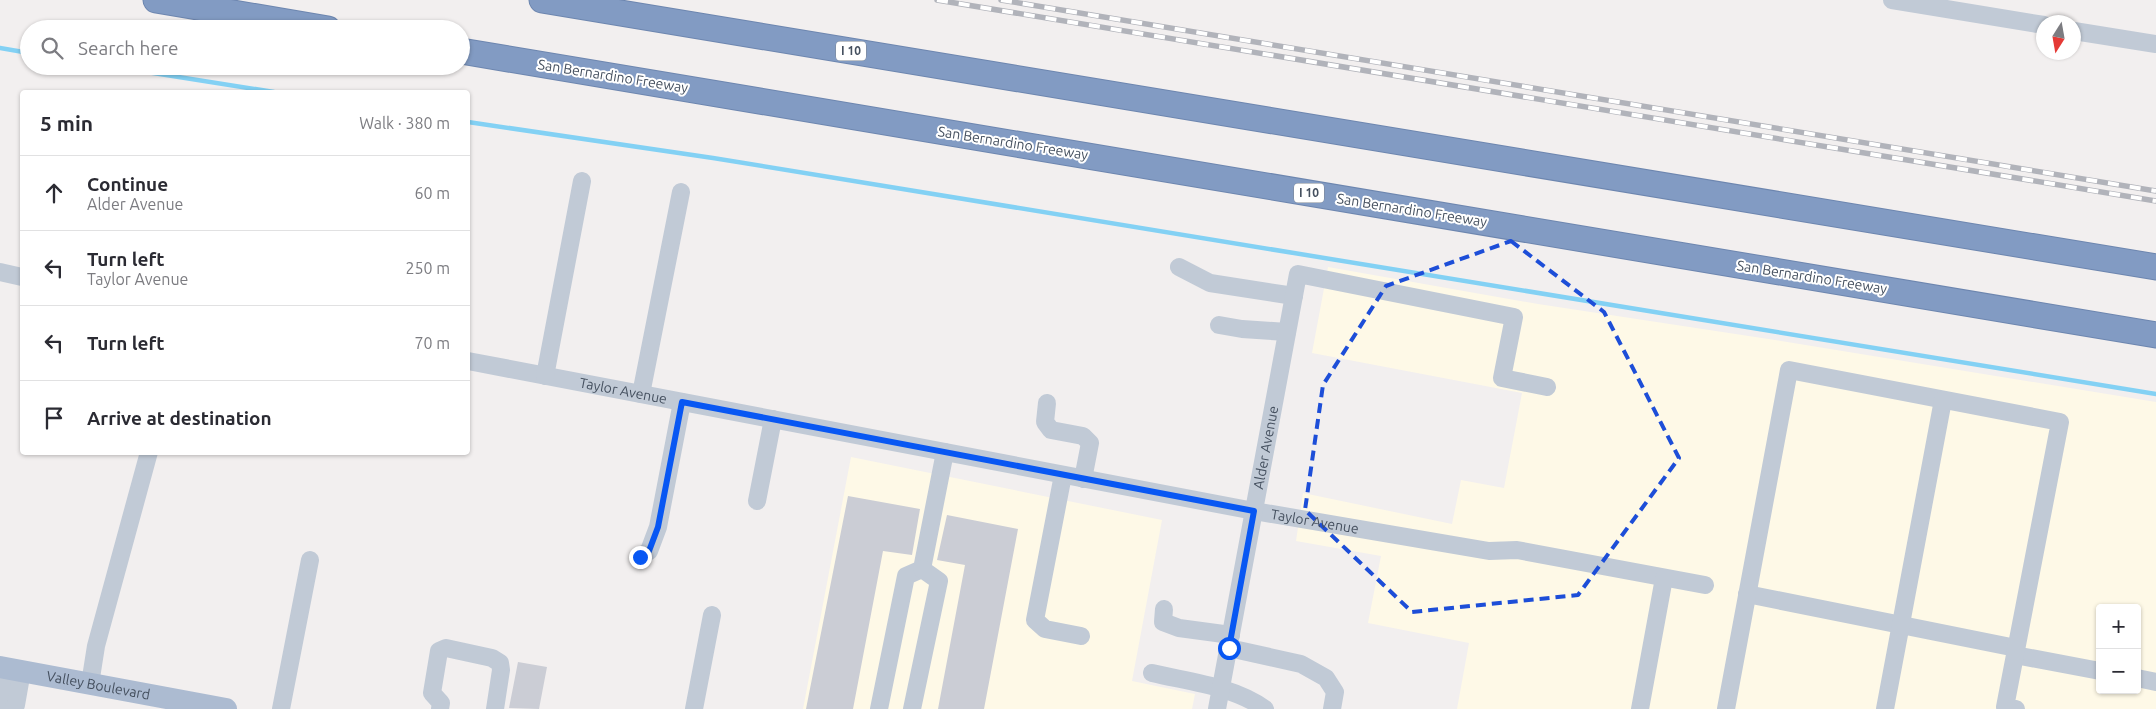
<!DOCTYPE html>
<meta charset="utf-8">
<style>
body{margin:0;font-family:Ubuntu,sans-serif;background:#f7f7f7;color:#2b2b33}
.controls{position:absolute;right:15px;bottom:15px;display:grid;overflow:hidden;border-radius:5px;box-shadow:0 1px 4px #0004}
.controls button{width:45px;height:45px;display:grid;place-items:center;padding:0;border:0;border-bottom:1px solid #e1e1e2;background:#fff;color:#2b2b33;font:25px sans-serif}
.compass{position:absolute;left:2036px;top:15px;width:45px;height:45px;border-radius:50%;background:#fff;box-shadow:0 1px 4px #0004;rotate:191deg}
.stop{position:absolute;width:15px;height:15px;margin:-11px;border:4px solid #0857f3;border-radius:50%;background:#fff}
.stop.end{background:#0857f3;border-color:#fff;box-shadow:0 1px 5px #0008}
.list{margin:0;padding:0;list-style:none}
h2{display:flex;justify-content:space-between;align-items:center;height:65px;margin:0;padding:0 20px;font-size:21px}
h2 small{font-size:16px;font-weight:400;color:#7c7c81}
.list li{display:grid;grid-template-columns:32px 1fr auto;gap:15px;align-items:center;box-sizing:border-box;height:75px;padding:0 20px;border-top:1px solid #e1e1e2}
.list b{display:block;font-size:19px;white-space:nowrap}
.list p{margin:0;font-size:16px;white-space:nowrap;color:#7c7c81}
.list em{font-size:16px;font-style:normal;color:#7c7c81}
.icon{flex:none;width:28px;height:28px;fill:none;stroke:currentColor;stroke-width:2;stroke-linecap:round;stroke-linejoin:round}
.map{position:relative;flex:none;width:2156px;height:709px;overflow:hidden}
.search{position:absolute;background:#fff;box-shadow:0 1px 4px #0004;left:20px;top:20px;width:450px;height:55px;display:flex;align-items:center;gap:12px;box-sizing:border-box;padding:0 18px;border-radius:28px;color:#7c7c81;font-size:19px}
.panel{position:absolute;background:#fff;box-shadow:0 1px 4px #0004;left:20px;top:90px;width:450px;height:365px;border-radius:5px}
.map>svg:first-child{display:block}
.commercial{fill:#fef9e7;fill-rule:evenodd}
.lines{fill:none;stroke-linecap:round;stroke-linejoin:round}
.stream{stroke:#83d1f4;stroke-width:4.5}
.building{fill:#cbcdd5}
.highway-casing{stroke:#6d86af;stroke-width:27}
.minor{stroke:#c1cad6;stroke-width:18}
.major{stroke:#acbbd1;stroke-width:22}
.highway{stroke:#829bc3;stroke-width:25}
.rail-casing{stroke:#b1b3ba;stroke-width:5.5}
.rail{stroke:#fff;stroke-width:4;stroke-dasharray:11;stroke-linecap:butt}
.route{stroke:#0857f3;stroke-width:6}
.marked{fill:none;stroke:#1d4ed8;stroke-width:4;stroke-dasharray:10 6;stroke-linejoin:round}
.labels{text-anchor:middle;stroke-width:4;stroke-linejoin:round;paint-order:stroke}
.shield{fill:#fff;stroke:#7d848f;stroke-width:1}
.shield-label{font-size:12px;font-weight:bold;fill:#45505f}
.street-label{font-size:14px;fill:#45505f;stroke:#fff}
</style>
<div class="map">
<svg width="2156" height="709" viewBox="0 0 2156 709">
<rect width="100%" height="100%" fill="#f2efef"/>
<path class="commercial" d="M1328 267 1538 304 1775 340 2156 402V709H1457L1469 643 1368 623 1381 556 1296 541 1303 493 1452 524 1461 480 1504 488 1522 393 1312 353ZM2100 608H2137V690H2100Z
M851 457 1162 520 1132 681 1195 694 1192 709H803Z"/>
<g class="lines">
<path class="stream" d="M0 48 29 53
M109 66 274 92
M468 122 713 158 2156 394"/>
</g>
<path class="building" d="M848 496 920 509 912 555 883 551 853 709H806Z
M947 515 1018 529 984 709H938L965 565 937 560Z
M518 662 547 667 539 709 509 708Z"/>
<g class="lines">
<defs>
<path id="highway" d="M156 0 328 29
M542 0 2156 267
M461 51 2156 335"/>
</defs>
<use href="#highway" class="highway-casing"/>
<g class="minor">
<path d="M1892 0 2044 25"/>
<path d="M2074 31 2156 44"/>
<path d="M1179 267 1210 283 1294 296"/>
<path d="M0 272 22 277"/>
<path d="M1219 325 1242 329 1287 332"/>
<path id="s1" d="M468 361 1254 511 1489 551 1517 550 1705 585"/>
<path d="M545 376 582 181"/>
<path d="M641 394 681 192"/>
<path d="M1047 403 1045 422 1051 430 1083 436 1090 443 1083 479"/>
<path d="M1063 475 1035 620 1045 629 1081 636"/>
<path d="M757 501 773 419"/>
<path d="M640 557 649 551 658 527 682 402"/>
<path d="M1747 594 2016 648"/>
<path d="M1164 609 1163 622 1179 628 1231 635"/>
<path d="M1229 648 1301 664 1326 678 1335 692 1332 709"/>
<path d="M2015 655 2100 671"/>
<path d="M1152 673C1190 682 1233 686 1265 709"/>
<path d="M2137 678 2156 682"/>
<path d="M90 684 96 646 149 452"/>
<path d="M4 709 2 703 7 668"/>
<path d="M13 709 16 705 22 671"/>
<path d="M281 709 310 560"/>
<path d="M440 709 441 703 432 693 439 651 446 648 492 658 500 663 501 670 495 709"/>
<path d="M694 709 712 615"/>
<path d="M879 709 906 576 922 569 945 452"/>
<path d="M912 709 939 581 922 569"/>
<path id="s2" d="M1217 709 1298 274 1514 317 1502 378 1547 387"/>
<path d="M1640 709 1664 578"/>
<path d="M1726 709 1789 370 2060 422 2005 707 2016 709"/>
<path d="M1885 709 1943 400"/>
</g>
<path class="major" id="s3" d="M0 667 226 709"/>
<use href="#highway" class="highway"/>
<defs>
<path id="rail" d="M937 0 2156 201
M1001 0 2156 191"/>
</defs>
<use href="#rail" class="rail-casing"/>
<use href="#rail" class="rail"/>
</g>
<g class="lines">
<path class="route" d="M640 557 649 551 658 527 682 402 1254 511 1229 648"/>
</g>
<path class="marked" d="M1511 241 1604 312 1679 458 1578 595 1412 612 1305 510 1323 385 1386 286Z"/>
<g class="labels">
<g class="shield">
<rect x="836" y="41.5" width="30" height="19" rx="4"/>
<rect x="1294" y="183.5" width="30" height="19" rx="4"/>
</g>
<g class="shield-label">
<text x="851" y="55">I 10</text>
<text x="1309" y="197">I 10</text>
</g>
<g class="street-label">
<text transform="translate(613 76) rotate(9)" y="5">San Bernardino Freeway</text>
<text transform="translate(1013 143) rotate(9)" y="5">San Bernardino Freeway</text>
<text transform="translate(1412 210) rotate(9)" y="5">San Bernardino Freeway</text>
<text transform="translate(1812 277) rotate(9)" y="5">San Bernardino Freeway</text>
<text dy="5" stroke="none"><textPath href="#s1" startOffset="158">Taylor Avenue</textPath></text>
<text dy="5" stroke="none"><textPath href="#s2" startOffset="266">Alder Avenue</textPath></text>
<text dy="5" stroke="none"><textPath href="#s1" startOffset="862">Taylor Avenue</textPath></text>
<text dy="5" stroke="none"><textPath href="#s3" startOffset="100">Valley Boulevard</textPath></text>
</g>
</g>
</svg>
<div class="controls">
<button>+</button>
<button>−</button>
</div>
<svg class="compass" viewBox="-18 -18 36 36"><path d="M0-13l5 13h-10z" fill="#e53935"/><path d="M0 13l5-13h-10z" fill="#7c7c81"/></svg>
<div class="stop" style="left:1229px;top:648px"></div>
<div class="stop end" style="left:640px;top:557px"></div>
<div class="search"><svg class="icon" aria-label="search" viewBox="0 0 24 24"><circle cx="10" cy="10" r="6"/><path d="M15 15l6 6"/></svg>Search here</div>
<section class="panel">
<h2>5 min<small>Walk · 380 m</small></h2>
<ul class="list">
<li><svg class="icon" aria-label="ahead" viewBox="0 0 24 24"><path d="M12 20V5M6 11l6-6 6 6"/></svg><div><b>Continue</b><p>Alder Avenue</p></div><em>60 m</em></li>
<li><svg class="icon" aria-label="left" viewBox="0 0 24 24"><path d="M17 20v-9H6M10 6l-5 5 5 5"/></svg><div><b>Turn left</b><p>Taylor Avenue</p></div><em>250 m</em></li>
<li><svg class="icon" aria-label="left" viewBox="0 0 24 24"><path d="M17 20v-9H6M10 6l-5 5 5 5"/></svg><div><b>Turn left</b></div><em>70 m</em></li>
<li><svg class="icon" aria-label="arrive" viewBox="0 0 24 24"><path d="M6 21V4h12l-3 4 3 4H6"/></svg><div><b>Arrive at destination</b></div></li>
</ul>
</section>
</div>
